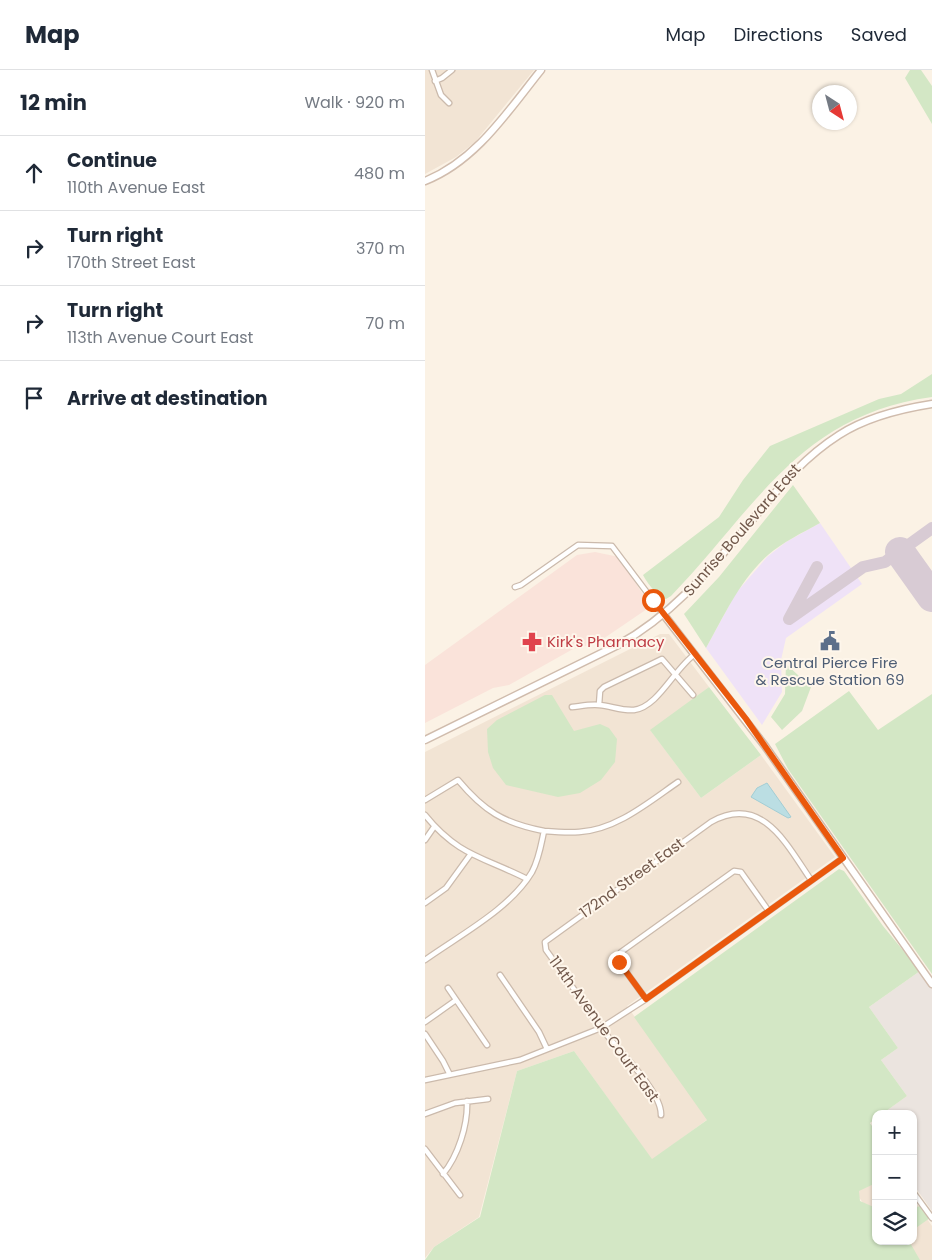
<!DOCTYPE html>
<meta charset="utf-8">
<style>
body{margin:0;font-family:Poppins,sans-serif;background:#f6f6f7;color:#1f2937}
.controls{position:absolute;right:15px;bottom:15px;display:grid;overflow:hidden;border-radius:10px;box-shadow:0 1px 4px #0004}
.controls button{width:45px;height:45px;display:grid;place-items:center;padding:0;border:0;border-bottom:1px solid #e0e1e3;background:#fff;color:#1f2937;font:25px sans-serif}
.compass{position:absolute;left:387px;top:15px;width:45px;height:45px;border-radius:50%;background:#fff;box-shadow:0 1px 4px #0004;rotate:144deg}
.stop{position:absolute;width:15px;height:15px;margin:-11px;border:4px solid #ea580c;border-radius:50%;background:#fff}
.stop.end{background:#ea580c;border-color:#fff;box-shadow:0 1px 5px #0008}
.list{margin:0;padding:0;list-style:none}
h2{display:flex;justify-content:space-between;align-items:center;height:65px;margin:0;padding:0 20px;font-size:21px}
h2 small{font-size:16px;font-weight:400;color:#747a83}
.list li{display:grid;grid-template-columns:32px 1fr auto;gap:15px;align-items:center;box-sizing:border-box;height:75px;padding:0 20px;border-top:1px solid #e0e1e3}
.list b{display:block;font-size:19px;white-space:nowrap}
.list p{margin:0;font-size:16px;white-space:nowrap;color:#747a83}
.list em{font-size:16px;font-style:normal;color:#747a83}
.icon{flex:none;width:28px;height:28px;fill:none;stroke:currentColor;stroke-width:2;stroke-linecap:round;stroke-linejoin:round}
.map{position:relative;flex:none;width:507px;height:1190px;overflow:hidden}
header{display:flex;align-items:center;gap:30px;box-sizing:border-box;height:70px;padding:0 25px;background:#fff;border-bottom:1px solid #e0e1e3}
header strong{font-size:24px}
nav{display:flex;gap:28px;margin-inline-start:auto;font-size:18px}
main{display:flex}
aside{flex:1;background:#fff}
.map>svg:first-child{display:block}
.residential{fill:#f2e4d4}
.commercial{fill:#fae3da}
.industrial{fill:#ebe4df}
.education{fill:#efe2f7}
.green{fill:#d3e7c5}
.water{fill:#bbdee3;stroke:#a2cdd4}
.lines{fill:none;stroke-linecap:round;stroke-linejoin:round}
.taxiway{stroke:#d8cbd4;stroke-width:12}
.runway{stroke:#d8cbd4;stroke-width:30}
.street-casing{stroke:#cbbaac;stroke-width:7}
.secondary-casing{stroke:#d0bcad;stroke-width:9}
.street{stroke:#fff;stroke-width:4.5}
.secondary{stroke:#fff;stroke-width:6}
.route{stroke:#ea580c;stroke-width:6}
.labels{text-anchor:middle;stroke-width:4;stroke-linejoin:round;paint-order:stroke}
.street-label{font-size:15px;fill:#72594c;stroke:#fef6eb}
.health-label{font-size:15px;fill:#be3a42;stroke:#fef6eb;text-anchor:start}
.service-label{font-size:15px;fill:#4e5e75;stroke:#fef6eb}
</style>
<header>
<strong>Map</strong>
<nav><a>Map</a><a>Directions</a><a>Saved</a></nav>
</header>
<main>
<aside>
<h2>12 min<small>Walk · 920 m</small></h2>
<ul class="list">
<li><svg class="icon" aria-label="ahead" viewBox="0 0 24 24"><path d="M12 20V5M6 11l6-6 6 6"/></svg><div><b>Continue</b><p>110th Avenue East</p></div><em>480 m</em></li>
<li><svg class="icon" aria-label="right" viewBox="0 0 24 24"><path d="M7 20v-9h11M14 6l5 5-5 5"/></svg><div><b>Turn right</b><p>170th Street East</p></div><em>370 m</em></li>
<li><svg class="icon" aria-label="right" viewBox="0 0 24 24"><path d="M7 20v-9h11M14 6l5 5-5 5"/></svg><div><b>Turn right</b><p>113th Avenue Court East</p></div><em>70 m</em></li>
<li><svg class="icon" aria-label="arrive" viewBox="0 0 24 24"><path d="M6 21V4h12l-3 4 3 4H6"/></svg><div><b>Arrive at destination</b></div></li>
</ul>
</aside>
<div class="map">
<svg width="507" height="1190" viewBox="0 0 507 1190">
<rect width="100%" height="100%" fill="#fbf2e5"/>
<path class="residential" d="M0 0H109L50 72 31 87 0 104Z
M235 564H244L284 617 226 661 276 728 336 685 410 787 202 936 283 1049 227 1090 149 981 92 1001 54 1147 9 1177 0 1188V682Z
M451 1102V1151L428 1119Z
M488 1129 507 1156V1190H479L465 1171H488Z"/>
<path class="commercial" d="M170 482 194 487 224 534 222 539 172 573 148 579 84 615 68 618 0 653V595L152 485Z"/>
<path class="industrial" d="M495 901 507 918V1141L488 1114V1044H457L482 1026 456 990 473 978 444 937Z"/>
<path class="education" d="M395 453 437 514 361 568 356 590 357 622 337 655 281 578 311 523 342 487 361 472Z"/>
<path class="green" d="M485 0H496L507 16V54L480 8Z
M507 304V327C374 345 330 439 246 526L241 529C233 527 222 513 218 505L294 447 318 410 345 376 454 329 476 324Z
M368 415 395 453C377 463 358 472 343 485 315 510 299 546 281 578L259 544 294 507Z
M361 594 386 617 377 641 357 660 346 647 360 624Z
M284 617 336 685 276 728 225 660Z
M424 621 453 660 507 624V904L363 699 350 674Z
M120 625H127L149 661 175 654 184 658 192 669 190 692 176 710 155 723 133 727 81 715 68 698 63 682 62 659 72 650Z
M414 799 419 801 458 856 495 901 444 937 473 978 456 990 482 1026 457 1044H451V1048L445 1053 451 1062V1113L434 1121 435 1131 451 1138V1171H484L495 1190H0L9 1177 55 1147 92 1001 149 981 227 1089 282 1050 209 947Z
M494 1136 499 1138 505 1148 488 1160V1140Z"/>
<path class="water" d="M342 713 366 747 363 748 326 727 332 718Z"/>
<g class="lines">
<path class="taxiway" d="M392 497 364 549 438 497 460 492 507 458"/>
<path class="runway" d="M475 482 507 527"/>
<defs>
<path id="street" d="M7 0 16 25 24 33
M10 11 17 8 27 0
M90 517 96 515 153 475 187 476 239 545
M174 635 175 621 179 617 237 589 268 625
M147 637C156 636 166 634 174 635 186 636 197 641 209 640 233 637 249 599 270 584
M0 730 33 710C59 741 78 753 119 761
M0 745C33 786 59 787 102 809
M0 770 9 757
M0 833 21 818 45 785
M0 890C35 865 85 839 107 802 114 789 116 775 119 761 131 762 143 763 154 762 191 760 224 732 253 712
M75 905 114 962 122 979
M23 918 62 975
M221 929 194 892 193 887 196 882 309 801 316 802 343 840
M0 952 31 930
M0 964 18 991 24 1003
M0 1010 95 990 176 958 221 929 418 788
M0 1044 30 1033 63 1029
M236 1045C237 1021 191 978 176 958 158 932 140 906 121 880L120 872 286 752C337 723 362 775 386 810
M0 1079 35 1125
M18 1104C33 1086 43 1055 42 1031
M488 1122 507 1148"/>
<path id="secondary" d="M0 111C51 91 83 41 116 0
M239 545 340 676 507 914
M0 670 193 575C251 543 290 493 333 443 358 413 381 386 414 365 442 347 475 339 507 334"/>
</defs>
<use href="#street" class="street-casing"/>
<use href="#secondary" class="secondary-casing"/>
<use href="#street" class="street"/>
<use href="#secondary" class="secondary"/>
</g>
<g class="lines">
<path class="route" d="M194 892 221 929 418 788 321 649 228 530"/>
</g>
<defs>
<symbol id="civic-bare" viewBox="-9 -9 18 18"><path d="M-.6-6.5H3V-4.5H.6V-3L4-1V1h2V6H-6V1h2V-1L-.6-3ZM-1.2 2.5V6h2.4V2.5Z" fill="#5c6f8a" stroke="#fef6eb" stroke-width="2.5" paint-order="stroke"/></symbol>
<symbol id="pharmacy-bare" viewBox="-9 -9 18 18"><path d="M-2-6h4v4h4v4h-4v4h-4v-4h-4v-4h4Z" fill="#e0444e" stroke="#fef6eb" stroke-width="2.5" paint-order="stroke"/></symbol>
</defs>
<g fill-rule="evenodd">
<use href="#civic-bare" x="391" y="557" width="28" height="28"/>
<use href="#pharmacy-bare" x="93" y="558" width="28" height="28"/>
</g>
<g class="labels">
<g class="street-label">
<text transform="translate(317 460) rotate(-49)" y="5">Sunrise Boulevard East</text>
<text transform="translate(207 808) rotate(-36)" y="5">172nd Street East</text>
<text transform="translate(179 959) rotate(54)" y="5">114th Avenue Court East</text>
</g>
<g class="health-label">
<text x="122" y="577">Kirk's Pharmacy</text>
</g>
<g class="service-label">
<text x="405" y="598">Central Pierce Fire<tspan x="405" dy="17">&amp; Rescue Station 69</tspan></text>
</g>
</g>
</svg>
<div class="controls">
<button>+</button>
<button>−</button>
<button><svg class="icon" aria-label="layers" viewBox="0 0 24 24"><path d="M12 4l9 5-9 5-9-5zM3 14l9 5 9-5"/></svg></button>
</div>
<svg class="compass" viewBox="-18 -18 36 36"><path d="M0-13l5 13h-10z" fill="#e53935"/><path d="M0 13l5-13h-10z" fill="#747a83"/></svg>
<div class="stop" style="left:228px;top:530px"></div>
<div class="stop end" style="left:194px;top:892px"></div>
</div>
</main>
